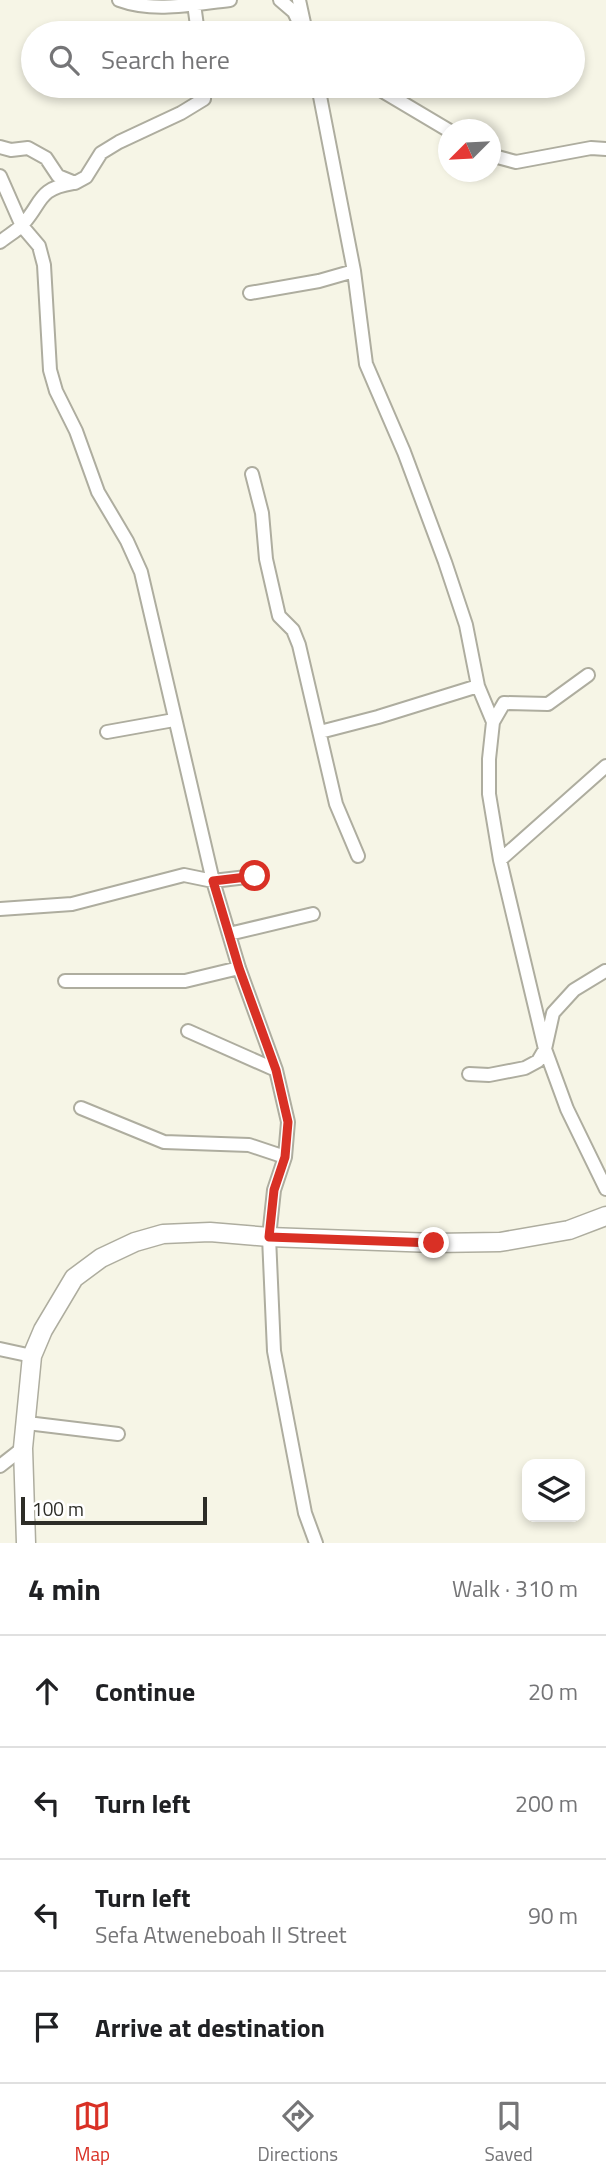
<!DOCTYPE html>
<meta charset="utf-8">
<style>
body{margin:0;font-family:"Titillium Web",sans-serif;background:#f6f6f6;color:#202124}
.controls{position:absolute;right:21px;bottom:21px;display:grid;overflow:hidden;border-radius:14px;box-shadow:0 4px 10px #0003}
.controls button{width:63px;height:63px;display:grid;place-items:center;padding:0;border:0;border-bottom:2px solid #e0e0e0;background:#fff;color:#202124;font:35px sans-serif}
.compass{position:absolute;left:438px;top:119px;width:63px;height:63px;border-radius:50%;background:#fff;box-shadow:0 4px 10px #0003;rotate:246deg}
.scale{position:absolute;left:21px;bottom:18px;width:186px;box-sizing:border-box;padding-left:7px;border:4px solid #2d2d27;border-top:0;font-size:19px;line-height:24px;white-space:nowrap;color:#2d2d27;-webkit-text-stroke:5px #fff;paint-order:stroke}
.stop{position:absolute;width:21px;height:21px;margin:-16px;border:5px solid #d93025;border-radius:50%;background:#fff}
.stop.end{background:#d93025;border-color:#fff;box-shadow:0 2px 7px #0008}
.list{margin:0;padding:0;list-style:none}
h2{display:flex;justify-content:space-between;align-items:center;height:91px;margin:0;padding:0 28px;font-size:30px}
h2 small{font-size:23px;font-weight:400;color:#757577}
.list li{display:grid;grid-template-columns:46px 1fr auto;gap:21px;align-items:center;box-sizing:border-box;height:112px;padding:0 28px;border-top:2px solid #e0e0e0}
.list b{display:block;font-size:26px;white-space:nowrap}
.list p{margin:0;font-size:23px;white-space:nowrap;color:#757577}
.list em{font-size:23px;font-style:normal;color:#757577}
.icon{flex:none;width:38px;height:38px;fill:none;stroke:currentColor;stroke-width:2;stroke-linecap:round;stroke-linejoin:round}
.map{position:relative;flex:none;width:606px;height:1543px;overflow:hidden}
.search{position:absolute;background:#fff;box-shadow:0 4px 10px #0003;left:21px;right:21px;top:21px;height:77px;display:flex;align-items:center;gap:18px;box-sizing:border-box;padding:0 24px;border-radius:38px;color:#757577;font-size:26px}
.sheet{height:539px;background:#fff}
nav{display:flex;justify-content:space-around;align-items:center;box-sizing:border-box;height:98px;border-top:2px solid #e0e0e0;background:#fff;font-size:19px;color:#757577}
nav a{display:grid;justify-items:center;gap:4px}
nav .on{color:#d93025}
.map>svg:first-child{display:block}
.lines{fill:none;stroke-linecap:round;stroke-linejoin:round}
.street-casing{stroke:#aead9f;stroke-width:16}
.primary-casing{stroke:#aead9f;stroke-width:21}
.street{stroke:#fff;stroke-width:12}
.primary{stroke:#fff;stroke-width:18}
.route{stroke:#d93025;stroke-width:9}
</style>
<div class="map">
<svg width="606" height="1543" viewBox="0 0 606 1543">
<rect width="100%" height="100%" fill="#f6f5e6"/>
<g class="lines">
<defs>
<path id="street" d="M119 0C154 13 194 4 230 0
M280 0 294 12 304 33
M299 0 304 23
M194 4 198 33
M318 86 354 271 366 364 404 452 445 562 466 625 478 686 493 722 489 759V794L500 860 545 1049 567 1109 606 1189
M374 86 448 130
M0 147 11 150 28 148 46 158 58 176 75 183 86 177 101 153 119 142 181 113 204 99 205 86
M490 155 516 162 591 148 606 149
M0 176 22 226 39 246 44 265 50 370 56 391 76 431 98 492 127 541 141 572 213 881 239 968 276 1070 288 1122 285 1157 274 1190 269 1237 274 1351 305 1513 316 1543
M0 242C7 236 17 231 23 224 43 202 37 189 73 183
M250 293 319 281 354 271
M252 474 262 513 266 559 279 616 293 630 299 645 336 804 358 856
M493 722 504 703 548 704 588 675
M107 732 174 720
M320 732 378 717 478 686
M500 860 606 766
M0 909 72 904 184 875 213 881 255 876
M229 934 313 914
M65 981H185L239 968
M188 1031 276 1070
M469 1074 489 1075 525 1068 538 1061 545 1049 553 1013 574 990 605 971
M81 1108 164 1142 249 1145 285 1157
M0 1349 32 1356
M27 1423 118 1434
M0 1466 23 1448"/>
<path id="primary" d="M26 1543 23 1448 32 1356 43 1330 74 1278 101 1258 135 1242 163 1234 210 1232 269 1237 434 1243 500 1242 569 1230 606 1216"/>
</defs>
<use href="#street" class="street-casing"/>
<use href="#primary" class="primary-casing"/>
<use href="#street" class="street"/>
<use href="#primary" class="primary"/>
</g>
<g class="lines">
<path class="route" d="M255 876 213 881 239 968 276 1070 288 1122 285 1157 274 1190 269 1237 434 1243"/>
</g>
</svg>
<div class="controls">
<button><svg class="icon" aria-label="layers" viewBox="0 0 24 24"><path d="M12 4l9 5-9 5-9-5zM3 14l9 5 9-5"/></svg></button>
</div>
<svg class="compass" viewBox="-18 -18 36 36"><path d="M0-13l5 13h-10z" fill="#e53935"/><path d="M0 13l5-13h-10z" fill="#757577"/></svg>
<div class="scale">100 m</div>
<div class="stop" style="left:255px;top:876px"></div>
<div class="stop end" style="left:434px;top:1243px"></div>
<div class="search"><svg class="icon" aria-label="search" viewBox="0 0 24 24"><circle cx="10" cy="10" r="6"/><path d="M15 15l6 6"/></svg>Search here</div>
</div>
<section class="sheet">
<h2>4 min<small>Walk · 310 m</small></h2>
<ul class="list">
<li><svg class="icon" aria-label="ahead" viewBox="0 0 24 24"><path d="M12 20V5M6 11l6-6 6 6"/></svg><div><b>Continue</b></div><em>20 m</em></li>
<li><svg class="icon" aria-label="left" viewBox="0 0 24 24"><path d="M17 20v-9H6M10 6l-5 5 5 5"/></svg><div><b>Turn left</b></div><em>200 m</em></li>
<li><svg class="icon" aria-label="left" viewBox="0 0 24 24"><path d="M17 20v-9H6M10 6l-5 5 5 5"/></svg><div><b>Turn left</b><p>Sefa Atweneboah II Street</p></div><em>90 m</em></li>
<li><svg class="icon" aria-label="arrive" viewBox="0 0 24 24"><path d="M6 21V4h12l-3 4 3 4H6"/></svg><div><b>Arrive at destination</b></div></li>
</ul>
</section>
<nav>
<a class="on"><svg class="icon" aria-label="map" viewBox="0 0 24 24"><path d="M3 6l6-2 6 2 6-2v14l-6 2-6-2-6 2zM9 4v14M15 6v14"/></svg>Map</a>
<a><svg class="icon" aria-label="directions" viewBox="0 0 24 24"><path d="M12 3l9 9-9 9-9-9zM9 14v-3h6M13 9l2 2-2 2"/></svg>Directions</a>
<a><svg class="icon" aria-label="saved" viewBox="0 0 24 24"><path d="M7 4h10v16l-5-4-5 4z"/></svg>Saved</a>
</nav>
